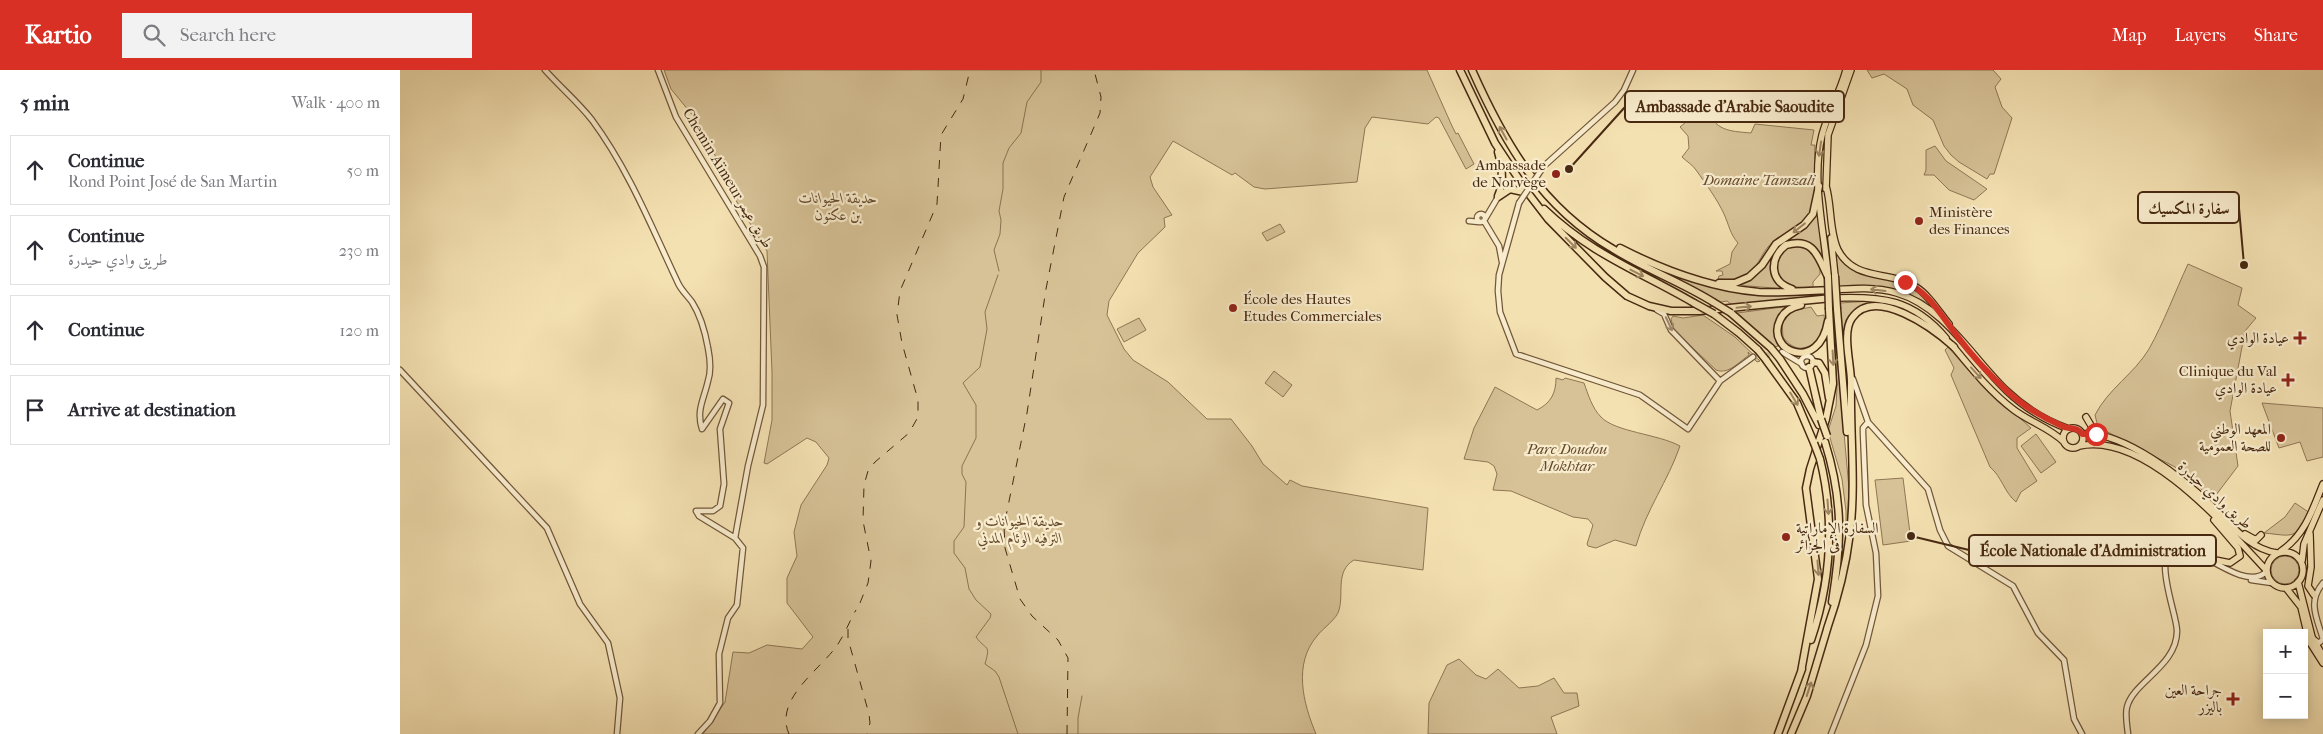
<!DOCTYPE html>
<meta charset="utf-8">
<style>
body{margin:0;font-family:"IM FELL French Canon",Amiri,serif;background:#f2f2f3;color:#2b2b33}
.controls{position:absolute;right:15px;bottom:15px;display:grid;overflow:hidden;border-radius:0px;box-shadow:0 2px 12px #0003}
.controls button{width:45px;height:45px;display:grid;place-items:center;padding:0;border:0;border-bottom:1px solid #e1e1e2;background:#fff;color:#2b2b33;font:25px sans-serif}
.stop{position:absolute;width:15px;height:15px;margin:-11px;border:4px solid #d93025;border-radius:50%;background:#fff}
.stop.end{background:#d93025;border-color:#fff;box-shadow:0 1px 5px #0008}
.list{margin:0;padding:0;list-style:none}
h2{display:flex;justify-content:space-between;align-items:center;height:65px;margin:0;padding:0 20px;font-size:21px}
h2 small{font-size:16px;font-weight:400;color:#7c7c81}
.list li{display:grid;grid-template-columns:32px 1fr auto;gap:15px;align-items:center;box-sizing:border-box;height:70px;margin:0 10px 10px;padding:0 10px;border:1px solid #e1e1e2;border-radius:0px}
.list b{display:block;font-size:19px;white-space:nowrap}
.list p{margin:0;font-size:16px;white-space:nowrap;color:#7c7c81}
.list em{font-size:16px;font-style:normal;color:#7c7c81}
.icon{flex:none;width:28px;height:28px;fill:none;stroke:currentColor;stroke-width:2;stroke-linecap:round;stroke-linejoin:round}
.map{position:relative;flex:none;width:1923px;height:664px;overflow:hidden}
header{display:flex;align-items:center;gap:30px;box-sizing:border-box;height:70px;padding:0 25px;background:#d93025;color:#fff}
header strong{font-size:24px}
nav{display:flex;gap:28px;margin-inline-start:auto;font-size:18px}
.search{width:350px;height:45px;background:#f2f2f3;display:flex;align-items:center;gap:12px;box-sizing:border-box;padding:0 18px;border-radius:0px;color:#7c7c81;font-size:19px}
main{display:flex}
aside{flex:1;background:#fff}
.map>svg:first-child{display:block}
.green{fill:#d7c297;stroke:#8f7654}
.lines{fill:none;stroke-linecap:round;stroke-linejoin:round}
.stream{stroke:#8b7251;stroke-width:1}
.minor-tunnel{stroke:#d1bc92;stroke-width:4.5;stroke-dasharray:4.5 2;stroke-linecap:butt}
.minor-casing{stroke:#725739;stroke-width:7}
.major-casing{stroke:#472911;stroke-width:8}
.highway-casing{stroke:#472911;stroke-width:9}
.minor{stroke:#f8eccd;stroke-width:4.5}
.major{stroke:#f4e1b2;stroke-width:5.5}
.highway{stroke:#f4e1b2;stroke-width:6}
.rail{stroke:#472911;stroke-width:1;stroke-dasharray:9 9;stroke-linecap:butt}
.minor-bridge-casing{stroke:#725739;stroke-width:7;stroke-linecap:butt}
.highway-bridge-casing{stroke:#472911;stroke-width:9;stroke-linecap:butt}
.minor-bridge{stroke:#f8eccd;stroke-width:4.5}
.highway-bridge{stroke:#f4e1b2;stroke-width:6}
.oneway{stroke:#9e8562}
.oneway2{stroke:#a08a6f}
.route{stroke:#d93025;stroke-width:6}
.poi-dot{fill:#8f2418;stroke:#f8eccd;stroke-width:2}
.labels{text-anchor:middle;stroke-width:4.5;stroke-linejoin:round;paint-order:stroke}
.poi-label{font-size:15px;fill:#472911;stroke:#f8eccd;text-anchor:end}
.street-label{font-size:15px;fill:#472911;stroke:#f8eccd}
.park-label{font-size:15px;font-style:italic;fill:#64482c;stroke:#f8eccd}
.leader{fill:none;stroke:#472911;stroke-width:2}
.callout-dot{fill:#472911;stroke:#f8eccd;stroke-width:2}
.callout{fill:#f8eccd;stroke:#472911;stroke-width:2}
.callout-label{font-size:16px;text-anchor:middle;font-weight:bold;fill:#472911}
</style>
<header>
<strong>Kartio</strong>
<div class="search"><svg class="icon" aria-label="search" viewBox="0 0 24 24"><circle cx="10" cy="10" r="6"/><path d="M15 15l6 6"/></svg>Search here</div>
<nav><a>Map</a><a>Layers</a><a>Share</a></nav>
</header>
<main>
<aside>
<h2>5 min<small>Walk · 400 m</small></h2>
<ul class="list">
<li><svg class="icon" aria-label="ahead" viewBox="0 0 24 24"><path d="M12 20V5M6 11l6-6 6 6"/></svg><div><b>Continue</b><p>Rond Point José de San Martin</p></div><em>50 m</em></li>
<li><svg class="icon" aria-label="ahead" viewBox="0 0 24 24"><path d="M12 20V5M6 11l6-6 6 6"/></svg><div><b>Continue</b><p>طريق وادي حيدرة</p></div><em>230 m</em></li>
<li><svg class="icon" aria-label="ahead" viewBox="0 0 24 24"><path d="M12 20V5M6 11l6-6 6 6"/></svg><div><b>Continue</b></div><em>120 m</em></li>
<li><svg class="icon" aria-label="arrive" viewBox="0 0 24 24"><path d="M6 21V4h12l-3 4 3 4H6"/></svg><div><b>Arrive at destination</b></div></li>
</ul>
</aside>
<div class="map">
<svg width="1923" height="664" viewBox="0 0 1923 664">
<rect width="100%" height="100%" fill="#f4e1b2"/>
<filter id="stains"><feTurbulence type="fractalNoise" baseFrequency=".004" numOctaves="4"/><feColorMatrix values="0 0 0 0 .2 0 0 0 0 .09 0 0 0 0 .02 0 0 0 .5 -.17"/></filter>
<radialGradient id="worn" r=".72"><stop offset=".6" stop-color="#630" stop-opacity="0"/><stop offset="1" stop-color="#630" stop-opacity=".3"/></radialGradient>
<path class="green" d="M264 0H1027L1052 56 1056 64 1058 63 1074 94 1066 99 1039 48 1036 47 1028 54 972 47 965 58 957 112 865 119 854 117 835 103 832 105 773 71 750 107 753 117 772 145 764 148 765 157 738 183 709 231 707 245 724 279 733 290 768 312 807 349H831L852 376 863 394 887 415 890 410 902 416 1028 438 1023 500 954 490C935 501 944 523 939 540 937 549 923 558 917 566 893 594 903 633 916 664H303L325 632 333 582 349 583 367 575 402 579 413 567 387 533V508L397 486 394 462 401 435 427 395 429 388 416 372 407 368 367 394 364 393 372 350V302L367 181 332 124 323 101 298 52 271 19Z
M1467 0H1593L1601 9 1595 17 1602 37 1612 48 1594 104H1590L1587 109 1559 92 1551 85 1544 76 1533 50 1513 35 1507 19 1484 4 1472 8Z
M1306 38C1316 61 1328 61 1351 63L1355 54 1414 60 1411 75H1415C1414 91 1416 127 1412 140 1407 157 1385 161 1374 171 1362 180 1360 195 1348 204 1339 210 1329 210 1318 209L1319 206 1323 205 1322 201H1316L1330 194 1332 182 1338 173C1330 164 1329 155 1324 144 1317 129 1306 114 1296 100 1293 95 1287 92 1282 87L1289 78 1288 66 1280 57 1286 52 1288 45Z
M1535 76 1546 91 1587 119 1574 130 1549 120 1534 105H1524L1526 100V80Z
M1418 140 1422 187C1409 162 1375 168 1371 194L1386 219 1336 215C1365 209 1358 195 1375 179 1392 162 1405 166 1418 140Z
M880 154 885 162 867 171 862 163Z
M1433 171 1448 194 1505 214 1517 220 1531 235C1501 218 1474 213 1439 216Z
M1393 175 1409 178 1420 194V204L1413 212V217C1391 218 1382 218 1375 195L1383 180Z
M1788 194 1842 218 1838 235 1856 248 1845 261 1830 341 1838 396 1813 429 1775 397 1698 357 1695 345C1708 319 1734 304 1749 279 1764 252 1775 222 1788 194Z
M1264 202C1315 220 1363 228 1417 225V228L1332 235 1327 231 1321 232Z
M1471 231 1491 235 1464 236 1445 260 1447 326 1440 233Z
M1390 236C1376 248 1371 259 1378 276L1375 277 1337 243Z
M1411 237 1417 246 1424 245 1425 254 1421 269C1406 280 1395 283 1383 267L1382 253 1392 241Z
M1433 239 1449 419 1446 478V441L1442 409 1428 361 1436 336 1437 318Z
M1303 245 1335 267 1360 291 1357 292 1348 282 1349 285C1339 292 1328 305 1316 300L1274 260 1271 249 1273 246 1283 248Z
M739 248 746 260 724 272 717 259Z
M1548 277 1577 310 1631 358 1617 368V378L1637 411 1621 422 1616 432C1604 422 1602 407 1590 397L1551 305 1554 298 1545 280Z
M874 301 892 315 883 327 865 313Z
M1156 308 1163 310 1165 308 1184 313C1188 324 1192 338 1201 347 1215 362 1258 364 1280 376 1268 411 1246 440 1236 476L1215 470 1196 478 1188 476 1187 474 1193 455 1188 449 1173 447 1111 421 1093 420 1097 404 1094 396 1088 392 1064 389 1074 358 1095 317 1137 340C1151 333 1156 323 1156 308Z
M1862 333 1923 338V387L1907 391 1900 372 1879 378Z
M1636 364 1656 392 1641 403 1621 376Z
M1503 408 1511 471 1483 475 1475 410Z
M1895 433 1910 443C1894 470 1894 466 1864 463L1885 447Z
M1871 500a14 14 0 1 1 28 0a14 14 0 1 1-28 0Z
M1059 589 1076 605 1086 609 1098 599 1119 618 1138 616 1154 608 1164 623H1177L1179 636 1151 647 1157 664H1028L1029 633 1047 595Z"/>
<g class="lines">
<path class="stream" d="M599 201 594 180 600 164 601 150 599 141 603 119V93L609 78 621 63 627 32 641 12V0
M598 205 585 242 587 259 580 297 563 313 576 335V368L562 396V404L566 412 564 457 554 471V483L565 498 569 519 576 530 591 544 590 548 576 567C586 581 591 573 585 594L595 601 599 607 618 664
M678 664V648L682 626"/>
<path class="minor-tunnel" d="M1353 287 1382 282"/>
<defs>
<path id="minor" d="M145 0C160 17 178 32 192 50 229 100 252 158 278 213 281 220 287 225 292 232 301 246 305 261 308 278 310 288 311 302 308 311 304 329 296 340 302 359L323 329 329 333 320 359 324 414 320 436 313 441H296L299 446 335 468 343 478 337 535 328 548 319 584 320 633 310 651 298 664
M258 0 276 47 360 186 364 197 363 335 348 396 335 468
M1144 96 1215 32 1224 20 1233 0
M1119 133 1099 205 1098 221 1100 242 1116 284 1240 325 1288 359 1320 311 1353 287
M1077 148a4 4 0 1 1 8 0a4 4 0 1 1-8 0Z
M1085 149 1098 127
M1069 151 1079 152
M1084 151 1099 176 1102 192
M1257 240 1264 244 1271 260 1320 311
M1382 282 1402 294
M1401 292a6 6 0 1 1 12 0a6 6 0 1 1-12 0Z
M0 300 147 458 180 534 208 573 220 628 217 664
M1453 309 1468 352 1528 419 1540 460 1548 476 1613 516 1638 563 1664 590 1674 649 1682 664
M1851 510 1872 513
M1915 570 1919 573 1923 569C1917 548 1907 532 1923 513
M1431 664 1466 575 1478 526 1476 483 1466 435 1463 363V358L1468 352
M1728 664C1727 655 1725 645 1727 637 1733 612 1777 596 1777 561 1777 542 1745 470 1786 478 1807 485 1847 520 1866 502"/>
<path id="major" d="M1426 116C1432 136 1429 161 1438 180 1455 212 1490 200 1516 217 1529 225 1539 242 1549 254
M1426 119 1428 65 1451 0
M1431 168 1435 206
M1428 205C1424 160 1411 110 1422 65 1428 42 1440 23 1446 0
M1433 220C1455 218 1476 217 1497 223 1545 237 1573 289 1607 321 1625 338 1646 351 1669 359
M1434 228C1482 226 1513 229 1546 268
M1552 275C1571 298 1590 322 1614 340 1630 352 1650 358 1664 372
M1686 347 1696 364
M1663 368a10 10 0 1 1 20 0a10 10 0 1 1-20 0Z
M1682 364C1723 360 1785 410 1813 437 1832 455 1849 479 1877 483
M1679 376C1745 361 1826 457 1866 500
M1845 464 1856 470 1861 465
M1910 464 1911 497 1908 516 1914 525
M1881 481C1905 465 1913 439 1923 414
M1867 500a18 18 0 1 1 36 0a18 18 0 1 1-36 0Z
M1810 489 1830 493 1840 486 1838 478 1814 450
M1902 491 1904 474 1923 430
M1898 512 1912 567 1923 586
M1886 518 1901 537 1909 571 1923 593"/>
<path id="highway" d="M1060 0 1095 73 1128 123
M1072 0C1105 74 1141 137 1213 179 1245 199 1281 212 1313 232
M1098 82C1102 96 1104 113 1098 126
M1098 127 1110 119 1128 123 1148 149 1205 207 1227 226 1249 236 1271 241H1299L1432 228
M1144 139C1192 185 1239 201 1294 233
M1220 178C1263 200 1310 218 1359 222 1383 223 1408 221 1432 220
M1319 213H1335L1349 207 1362 195 1376 174 1404 155 1413 144 1419 116
M1392 219C1369 212 1369 188 1386 175 1414 167 1418 187 1428 207
M1401 235C1391 237 1384 241 1380 250 1365 281 1419 304 1428 251
M1437 239 1447 362
M1331 243 1371 278
M1314 244 1339 263 1358 280
M1380 289 1403 324 1419 355
M1366 290 1397 333 1414 373
M1413 292 1419 293 1425 303 1429 328
M1409 297 1421 349
M1425 372C1443 430 1442 472 1432 532
M1427 559C1438 528 1446 496 1450 463 1456 414 1450 364 1451 315 1452 297 1441 263 1452 248 1475 215 1534 259 1554 277
M1411 570C1431 511 1435 450 1420 389
M1401 602 1418 509 1406 418 1410 399 1426 349 1433 314 1429 239
M1378 664 1402 599
M1391 664 1407 626 1428 556"/>
</defs>
<use href="#minor" class="minor-casing"/>
<use href="#major" class="major-casing"/>
<use href="#highway" class="highway-casing"/>
<use href="#minor" class="minor"/>
<use href="#major" class="major"/>
<use href="#highway" class="highway"/>
<path class="rail" d="M460 533 468 513 471 491 463 451 464 415 468 401 475 392 509 363 518 347V330L502 273 497 245 500 221 537 134 541 65 563 29 570 0
M448 559V569L469 644 470 653 467 664
M389 664C374 630 418 601 436 577 444 566 449 552 456 540
M667 664 668 588 658 570 632 546 620 529 605 478 604 456 627 343 646 219 664 127 700 43 701 27 694 0"/>
<defs>
<path id="minor-bridge" d="M1119 133 1144 96"/>
<path id="highway-bridge" d="M1435 206 1437 239
M1428 207 1429 239
M1313 232 1331 243
M1294 233 1314 244
M1371 278 1380 289
M1358 280 1366 290
M1421 349 1427 366
M1414 373 1420 389"/>
</defs>
<use href="#minor-bridge" class="minor-bridge-casing"/>
<use href="#highway-bridge" class="highway-bridge-casing"/>
<use href="#minor-bridge" class="minor-bridge"/>
<use href="#highway-bridge" class="highway-bridge"/>
</g>
<defs><path id="oneway-shaft" d="M-6 0H5M1.5-3L5.5 0L1.5 3" fill="none" stroke-width="1.6" stroke-linecap="round" stroke-linejoin="round" transform="scale(1.25)"/></defs>
<g class="oneway">
<use href="#oneway-shaft" transform="translate(1103 63) rotate(-119)"/>
<use href="#oneway-shaft" transform="translate(1420 79) rotate(98)"/>
<use href="#oneway-shaft" transform="translate(1399 158) rotate(142)"/>
<use href="#oneway-shaft" transform="translate(1171 173) rotate(45)"/>
<use href="#oneway-shaft" transform="translate(1237 203) rotate(27)"/>
<use href="#oneway-shaft" transform="translate(1478 220) rotate(-173)"/>
<use href="#oneway-shaft" transform="translate(1344 237) rotate(-6)"/>
<use href="#oneway-shaft" transform="translate(1433 288) rotate(87)"/>
<use href="#oneway-shaft" transform="translate(1576 303) rotate(48)"/>
<use href="#oneway-shaft" transform="translate(1394 329) rotate(59)"/>
<use href="#oneway-shaft" transform="translate(1428 437) rotate(86)"/>
<use href="#oneway-shaft" transform="translate(1418 498) rotate(86)"/>
<use href="#oneway-shaft" transform="translate(1409 619) rotate(-72)"/>
</g>
<use class="oneway2" href="#oneway-shaft" transform="translate(1269 254) rotate(65)"/>
<g class="lines">
<path class="route" d="M1505 212C1529 222 1542 247 1558 267 1572 286 1590 305 1607 321 1623 336 1642 347 1662 356 1670 360 1677 356 1682 364H1696"/>
</g>
<g class="poi-dot">
<circle cx="1156" cy="104" r="5"/>
<circle cx="1519" cy="151" r="5"/>
<circle cx="833" cy="238" r="5"/>
<path d="M1897.5 260.5h5v5h5v5h-5v5h-5v-5h-5v-5h5z"/>
<path d="M1885.5 302.5h5v5h5v5h-5v5h-5v-5h-5v-5h5z"/>
<circle cx="1881" cy="368" r="5"/>
<circle cx="1386" cy="467" r="5"/>
<path d="M1830.5 621.5h5v5h5v5h-5v5h-5v-5h-5v-5h5z"/>
</g>
<g class="labels">
<g class="poi-label">
<text x="1146" y="100">Ambassade<tspan x="1146" dy="17">de Norvège</tspan></text>
<text x="1529" y="147" text-anchor="start">Ministère<tspan x="1529" dy="17">des Finances</tspan></text>
<text x="843" y="234" text-anchor="start">École des Hautes<tspan x="843" dy="17">Etudes Commerciales</tspan></text>
<text x="1889" y="273">عيادة الوادي</text>
<text x="1877" y="306">Clinique du Val<tspan x="1877" dy="17">عيادة الوادي</tspan></text>
<text x="1871" y="364">المعهد الوطني<tspan x="1871" dy="17">للصحة العمومية</tspan></text>
<text x="1396" y="463" text-anchor="start">السفارة الإماراتية<tspan x="1396" dy="17">فى الجزائر</tspan></text>
<text x="1822" y="625">جراحة العين<tspan x="1822" dy="17">باليزر</tspan></text>
</g>
<g class="street-label">
<text transform="translate(328 108) rotate(59)" y="5">Chemin Aïmeur طريق عيمر</text>
<text transform="translate(1815 425) rotate(42)" y="5">طريق وادي حيدرة</text>
</g>
<g class="park-label">
<text x="1359" y="115">Domaine Tamzali</text>
<text x="438" y="133">حديقة الحيوانات<tspan x="438" dy="17">بن عكنون</tspan></text>
<text x="1167" y="384">Parc Doudou<tspan x="1167" dy="17">Mokhtar</tspan></text>
<text x="620" y="456">حديقة الحيوانات و<tspan x="620" dy="17">الترفيه الوئام المدني</tspan></text>
</g>
</g>
<path class="leader" d="M1169 99L1225 37M1844 195L1839 138M1511 466L1569 480"/>
<g class="callout-dot">
<circle cx="1169" cy="99" r="5"/>
<circle cx="1844" cy="195" r="5"/>
<circle cx="1511" cy="466" r="5"/>
</g>
<g class="callout">
<rect x="1225" y="21" width="219" height="31" rx="5"/>
<rect x="1738" y="122" width="101" height="31" rx="5"/>
<rect x="1569" y="465" width="247" height="31" rx="5"/>
</g>
<g class="callout-label">
<text x="1335" y="42">Ambassade d'Arabie Saoudite</text>
<text x="1789" y="144">سفارة المكسيك</text>
<text x="1693" y="486">École Nationale d'Administration</text>
</g>
<rect width="100%" height="100%" filter="url(#stains)"/>
<rect width="100%" height="100%" fill="url(#worn)"/>
</svg>
<div class="controls">
<button>+</button>
<button>−</button>
</div>
<div class="stop" style="left:1696px;top:364px"></div>
<div class="stop end" style="left:1505px;top:212px"></div>
</div>
</main>
